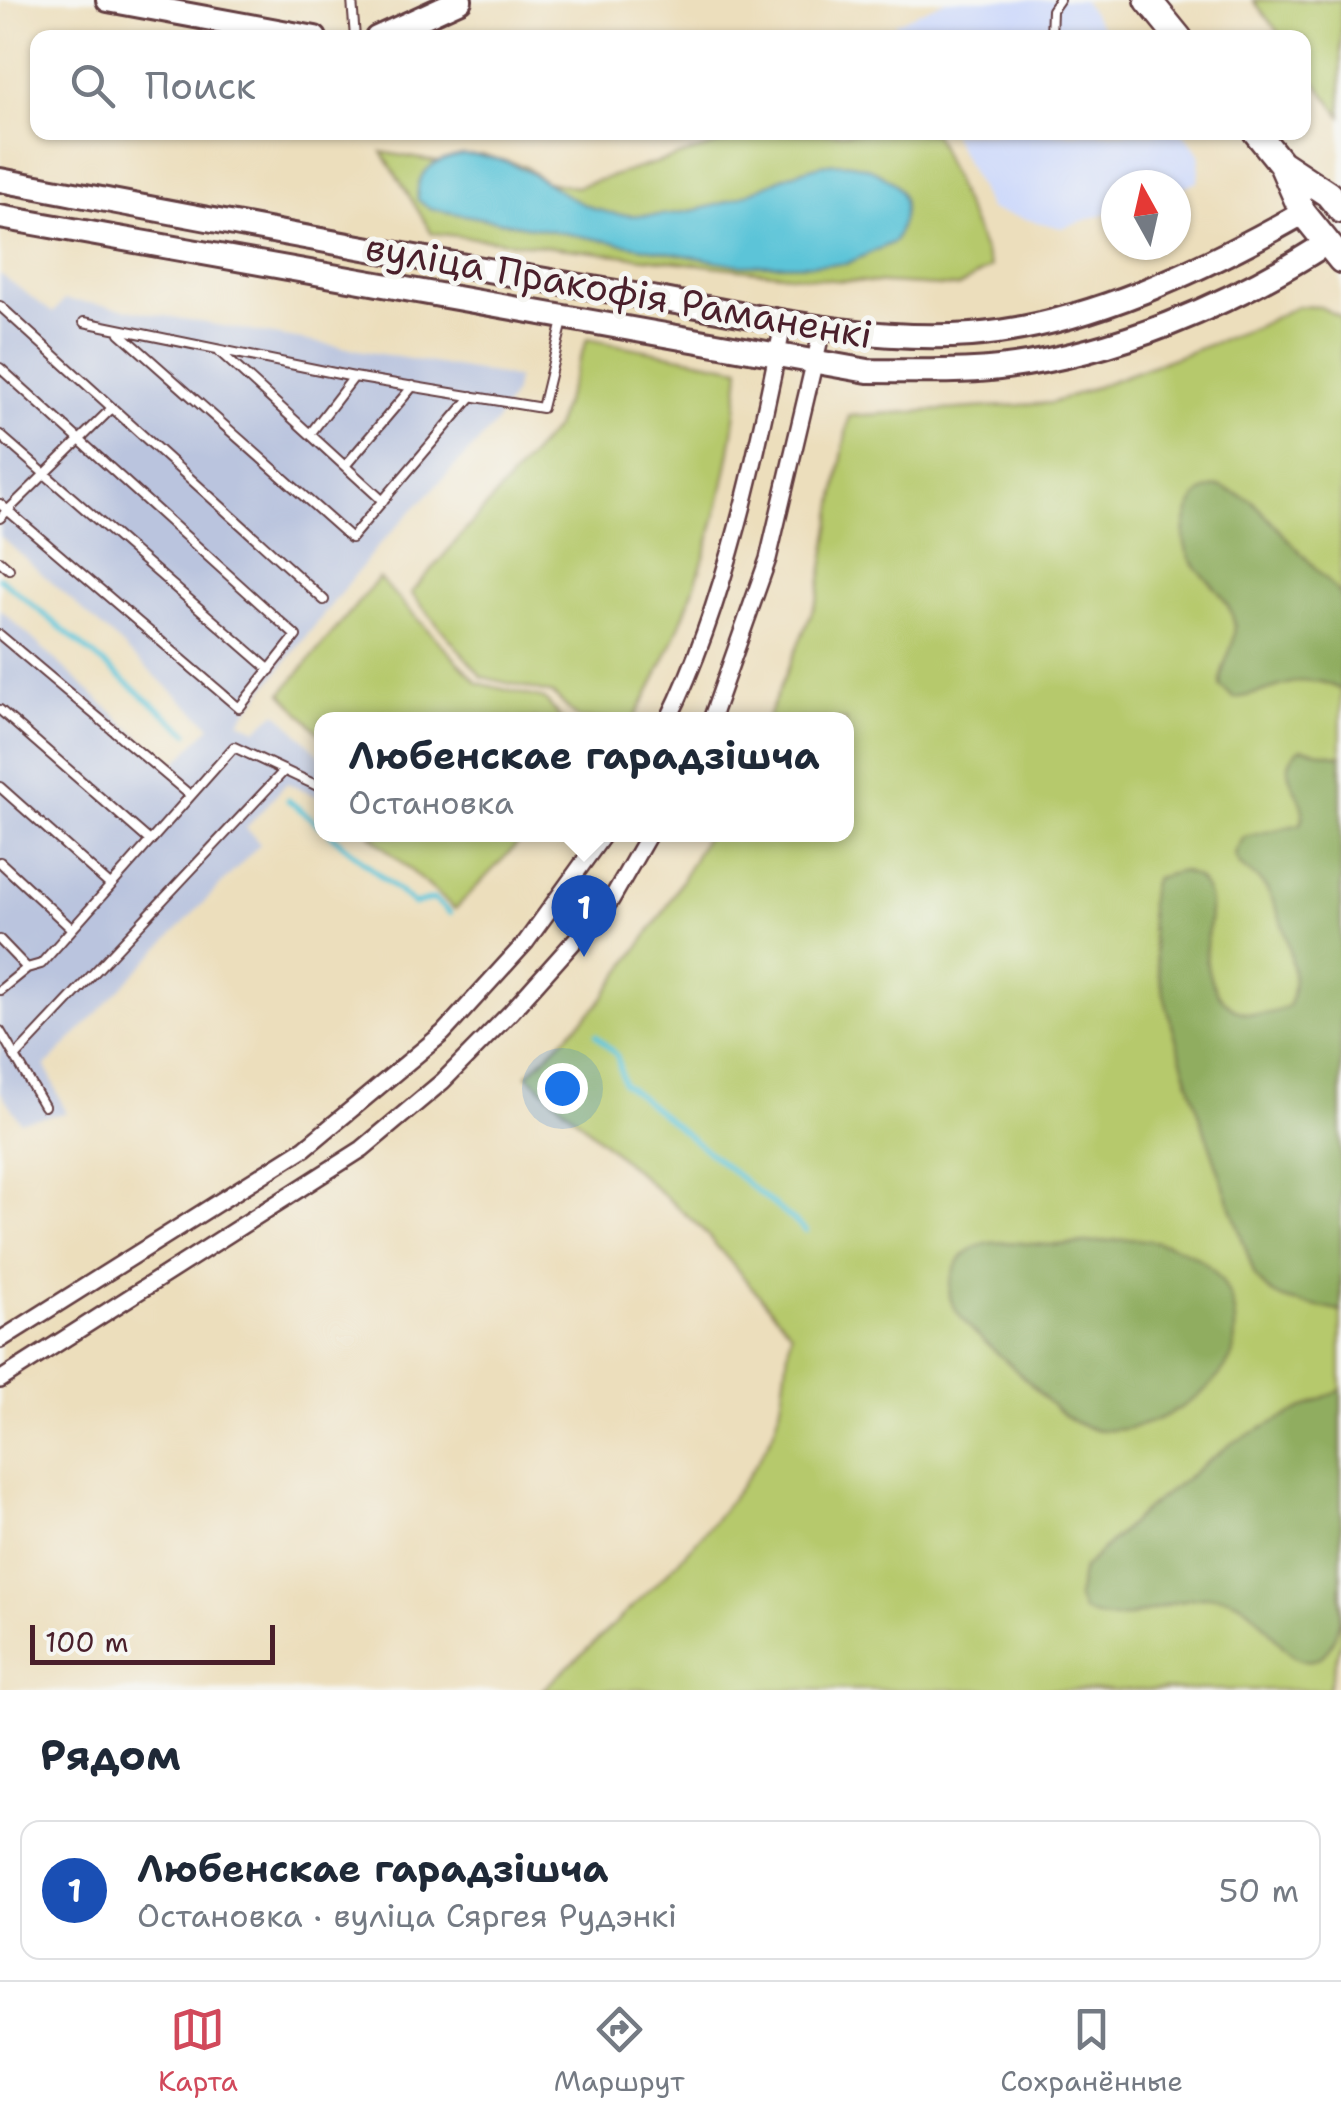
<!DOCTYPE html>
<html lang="ru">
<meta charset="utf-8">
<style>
body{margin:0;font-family:"Shantell Sans",sans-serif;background:#f2f2f3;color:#1f2937}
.compass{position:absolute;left:1101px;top:170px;width:90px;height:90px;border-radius:50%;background:#fff;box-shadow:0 2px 8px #0004;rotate:352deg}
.scale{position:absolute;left:30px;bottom:25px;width:245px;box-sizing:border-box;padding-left:10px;border:5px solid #4a1f2b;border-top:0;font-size:28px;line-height:35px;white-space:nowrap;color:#4a1f2b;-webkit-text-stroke:8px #f6f6f2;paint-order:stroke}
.you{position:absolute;left:562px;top:1088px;width:35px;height:35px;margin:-25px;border:8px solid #fff;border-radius:50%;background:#1a73e8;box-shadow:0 0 0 15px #1a73e833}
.badge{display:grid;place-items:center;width:65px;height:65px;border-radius:50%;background:#d1495b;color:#fff;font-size:32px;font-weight:700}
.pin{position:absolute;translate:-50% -82px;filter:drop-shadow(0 2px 5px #0008)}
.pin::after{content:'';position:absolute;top:52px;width:35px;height:30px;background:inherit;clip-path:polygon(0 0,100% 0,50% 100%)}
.popup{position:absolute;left:314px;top:712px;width:540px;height:130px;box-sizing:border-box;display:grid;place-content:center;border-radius:20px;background:#fff;filter:drop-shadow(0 2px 8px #0005);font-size:32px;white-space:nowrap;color:#747a83}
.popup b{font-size:38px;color:#1f2937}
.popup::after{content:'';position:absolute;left:50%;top:100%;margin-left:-20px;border:20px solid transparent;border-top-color:#fff}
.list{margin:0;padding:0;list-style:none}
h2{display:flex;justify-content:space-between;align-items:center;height:130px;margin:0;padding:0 40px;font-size:42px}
h2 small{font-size:32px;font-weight:400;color:#747a83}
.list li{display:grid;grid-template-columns:65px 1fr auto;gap:30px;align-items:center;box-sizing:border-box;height:140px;margin:0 20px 20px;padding:0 20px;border:2px solid #e0e1e3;border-radius:20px}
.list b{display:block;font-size:38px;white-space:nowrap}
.list p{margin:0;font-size:32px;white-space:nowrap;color:#747a83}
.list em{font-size:32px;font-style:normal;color:#747a83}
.icon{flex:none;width:55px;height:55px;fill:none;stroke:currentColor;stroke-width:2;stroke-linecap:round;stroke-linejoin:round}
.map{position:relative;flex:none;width:1341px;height:1690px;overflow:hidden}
.search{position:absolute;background:#fff;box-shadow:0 2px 8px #0004;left:30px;right:30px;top:30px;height:110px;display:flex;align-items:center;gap:25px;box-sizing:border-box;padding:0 35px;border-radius:20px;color:#747a83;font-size:38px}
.sheet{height:290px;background:#fff}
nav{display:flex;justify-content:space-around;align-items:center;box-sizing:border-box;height:140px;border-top:2px solid #e0e1e3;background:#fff;font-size:28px;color:#747a83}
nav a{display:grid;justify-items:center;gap:5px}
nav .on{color:#d1495b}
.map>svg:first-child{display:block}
.built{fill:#cfdafa}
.industrial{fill:#bac4de}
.green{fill:#b6c96c;stroke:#80744c;stroke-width:2.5}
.forest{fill:#90ad60;stroke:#6d6646;stroke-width:2.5}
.water{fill:#5cc4d8;stroke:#537282;stroke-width:2.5}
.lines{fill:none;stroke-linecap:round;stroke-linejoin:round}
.stream{stroke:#5cc4d8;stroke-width:5}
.lane-casing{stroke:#623c41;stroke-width:12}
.street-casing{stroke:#623c41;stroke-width:20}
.secondary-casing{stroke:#623c41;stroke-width:28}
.primary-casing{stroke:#623c41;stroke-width:30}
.lane{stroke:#fff;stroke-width:8}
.street{stroke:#fff;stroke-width:15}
.secondary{stroke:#fff;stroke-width:22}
.primary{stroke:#fff;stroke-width:25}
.labels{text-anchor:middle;stroke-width:10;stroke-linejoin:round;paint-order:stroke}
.street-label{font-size:38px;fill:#4a1f2b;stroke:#f6f6f2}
</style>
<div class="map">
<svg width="1341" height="1690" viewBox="0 0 1341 1690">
<rect width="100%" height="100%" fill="#f6f6f2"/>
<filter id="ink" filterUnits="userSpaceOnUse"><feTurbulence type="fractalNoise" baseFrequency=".01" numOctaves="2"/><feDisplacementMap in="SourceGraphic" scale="20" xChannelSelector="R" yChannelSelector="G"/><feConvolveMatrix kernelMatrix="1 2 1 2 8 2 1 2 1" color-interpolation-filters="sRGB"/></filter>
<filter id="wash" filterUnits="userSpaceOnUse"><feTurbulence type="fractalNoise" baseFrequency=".0048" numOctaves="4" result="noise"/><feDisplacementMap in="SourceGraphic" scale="40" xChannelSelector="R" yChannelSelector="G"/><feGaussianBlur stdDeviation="2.25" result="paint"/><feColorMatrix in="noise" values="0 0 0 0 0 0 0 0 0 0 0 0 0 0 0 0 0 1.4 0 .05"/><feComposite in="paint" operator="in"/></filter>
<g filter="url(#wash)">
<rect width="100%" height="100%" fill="#ecdebc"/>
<path class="built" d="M946 0H1083L1108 37H902L895 23Z
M951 133H1183L1200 154 1198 182 1176 189V185H1116V210L1061 228 990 210Z"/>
<path class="industrial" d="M0 274 53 313 64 300 98 304 517 378 514 393 493 427 378 546 239 721 257 729 277 712 321 756V798L287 783 246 828 260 844 46 1066 66 1113 20 1121 0 1091V609L172 767 211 726 0 536Z"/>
<path class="green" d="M1253 0H1341V116L1304 67V38L1282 37Z
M755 133H934L991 267 958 287 832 280 432 233 382 152 437 162 482 155 524 166 546 182 576 187Z
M1297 306 1320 307 1341 317V1639L1328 1690H542C617 1622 725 1528 771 1437 785 1408 785 1363 791 1332L701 1228 527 1075 597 1006 665 910 707 835 846 834V720L767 719 818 597 849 416 1052 403 1254 328Z
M587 339 740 368C732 489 694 614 634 719H579L553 694 482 677 411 593 555 428Z
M379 578 478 683 545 699 561 719 322 720 321 735 282 693Z
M370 835H526L455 909Z"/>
<path class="forest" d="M1219 486 1251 500 1341 595V690C1300 667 1274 694 1234 698L1220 686C1220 661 1240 645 1233 618 1219 573 1167 568 1190 509 1196 494 1204 489 1219 486Z
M1301 748 1341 756V1312C1309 1302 1276 1308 1255 1276 1233 1207 1125 931 1155 878L1182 871 1196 877C1204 885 1209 892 1210 904 1211 920 1206 935 1206 951 1206 1000 1243 1030 1288 1006 1303 980 1282 911 1265 887 1255 872 1238 872 1235 853L1244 837 1301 824C1313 796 1267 775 1301 748Z
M1134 1239C1184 1242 1231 1266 1235 1321 1235 1332 1236 1348 1231 1358 1208 1403 1130 1445 1081 1425 1057 1415 1036 1388 1017 1371 997 1351 967 1331 953 1305 948 1296 949 1286 952 1276 967 1226 1022 1247 1058 1245 1083 1244 1109 1240 1134 1239Z
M1341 1389C1341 1443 1341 1496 1341 1550 1341 1571 1341 1597 1340 1618 1336 1636 1327 1664 1305 1660 1274 1654 1264 1603 1222 1597 1169 1591 1127 1635 1083 1611L1077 1597 1083 1568 1146 1509 1232 1443Z"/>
<path class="water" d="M462 155C536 154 552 204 617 214 650 218 684 214 716 205 773 190 830 136 890 180 912 197 904 221 894 242L846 264 739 265 431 209 418 200C414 170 436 160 462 155Z"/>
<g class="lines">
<path class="stream" d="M0 578 188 733
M288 800 322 827
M330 834 414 904 433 899 450 913
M596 1035 617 1056 623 1083 806 1231"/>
</g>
</g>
<g filter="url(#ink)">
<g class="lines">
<defs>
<path id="lane" d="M352 0 355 38
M1051 38 1052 10 1059 0
M0 306 324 600
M84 322 354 377 542 408 563 321
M120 333 351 538 472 396
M220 352 383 501
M0 368 296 636 239 708 0 504
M310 434 354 377
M0 435 270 670
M345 466 413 386
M0 518 111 409
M0 561 9 569
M0 635 190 795
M0 710 150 841
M0 787 110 885
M0 862 72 929
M0 940 27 968 41 964 234 747 322 788
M0 990 27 968
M0 1031 44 1106
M15 1057 284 771"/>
<path id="street" d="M668 720C725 606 759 445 784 320
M711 720 768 559 823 326
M0 1340 305 1148 443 1033 526 942 604 834
M0 1380 362 1149 443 1081 511 1012 611 900 649 834"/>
<path id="secondary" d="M108 0 315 38
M377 38 460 0
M0 180C213 220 427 261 641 296 748 314 862 343 971 335 1086 326 1204 269 1303 213
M0 217 868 371C911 371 956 373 999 368 1115 354 1228 306 1327 243"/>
<path id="primary" d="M1148 0 1179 38
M1256 132 1281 163 1303 213 1341 260
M1281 163 1328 194 1341 210"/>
</defs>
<use href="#lane" class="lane-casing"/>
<use href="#street" class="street-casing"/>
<use href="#secondary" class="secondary-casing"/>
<use href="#primary" class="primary-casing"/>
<use href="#lane" class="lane"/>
<use href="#street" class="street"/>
<use href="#secondary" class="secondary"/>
<use href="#primary" class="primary"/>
</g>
</g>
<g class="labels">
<g class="street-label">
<text transform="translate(619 291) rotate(10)" y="13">вуліца Пракофія Раманенкі</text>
</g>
</g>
</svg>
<svg class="compass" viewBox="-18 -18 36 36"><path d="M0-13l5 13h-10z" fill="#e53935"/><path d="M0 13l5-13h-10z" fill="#747a83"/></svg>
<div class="scale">100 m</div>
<div class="you"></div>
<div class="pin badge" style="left:584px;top:957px;background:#1a4fb4">1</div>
<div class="popup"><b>Любенскае гарадзішча</b>Остановка</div>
<div class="search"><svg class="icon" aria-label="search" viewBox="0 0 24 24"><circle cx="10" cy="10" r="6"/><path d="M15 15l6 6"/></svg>Поиск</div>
</div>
<section class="sheet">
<h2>Рядом<small></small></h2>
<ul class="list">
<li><span class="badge" style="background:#1a4fb4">1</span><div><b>Любенскае гарадзішча</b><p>Остановка · вуліца Сяргея Рудэнкі</p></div><em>50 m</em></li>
</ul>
</section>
<nav>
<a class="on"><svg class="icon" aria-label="map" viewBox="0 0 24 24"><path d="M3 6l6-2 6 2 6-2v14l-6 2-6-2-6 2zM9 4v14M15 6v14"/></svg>Карта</a>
<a><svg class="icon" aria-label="directions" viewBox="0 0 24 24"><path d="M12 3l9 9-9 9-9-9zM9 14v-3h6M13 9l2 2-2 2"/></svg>Маршрут</a>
<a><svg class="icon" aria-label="saved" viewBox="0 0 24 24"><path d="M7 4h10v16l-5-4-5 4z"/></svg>Сохранённые</a>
</nav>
